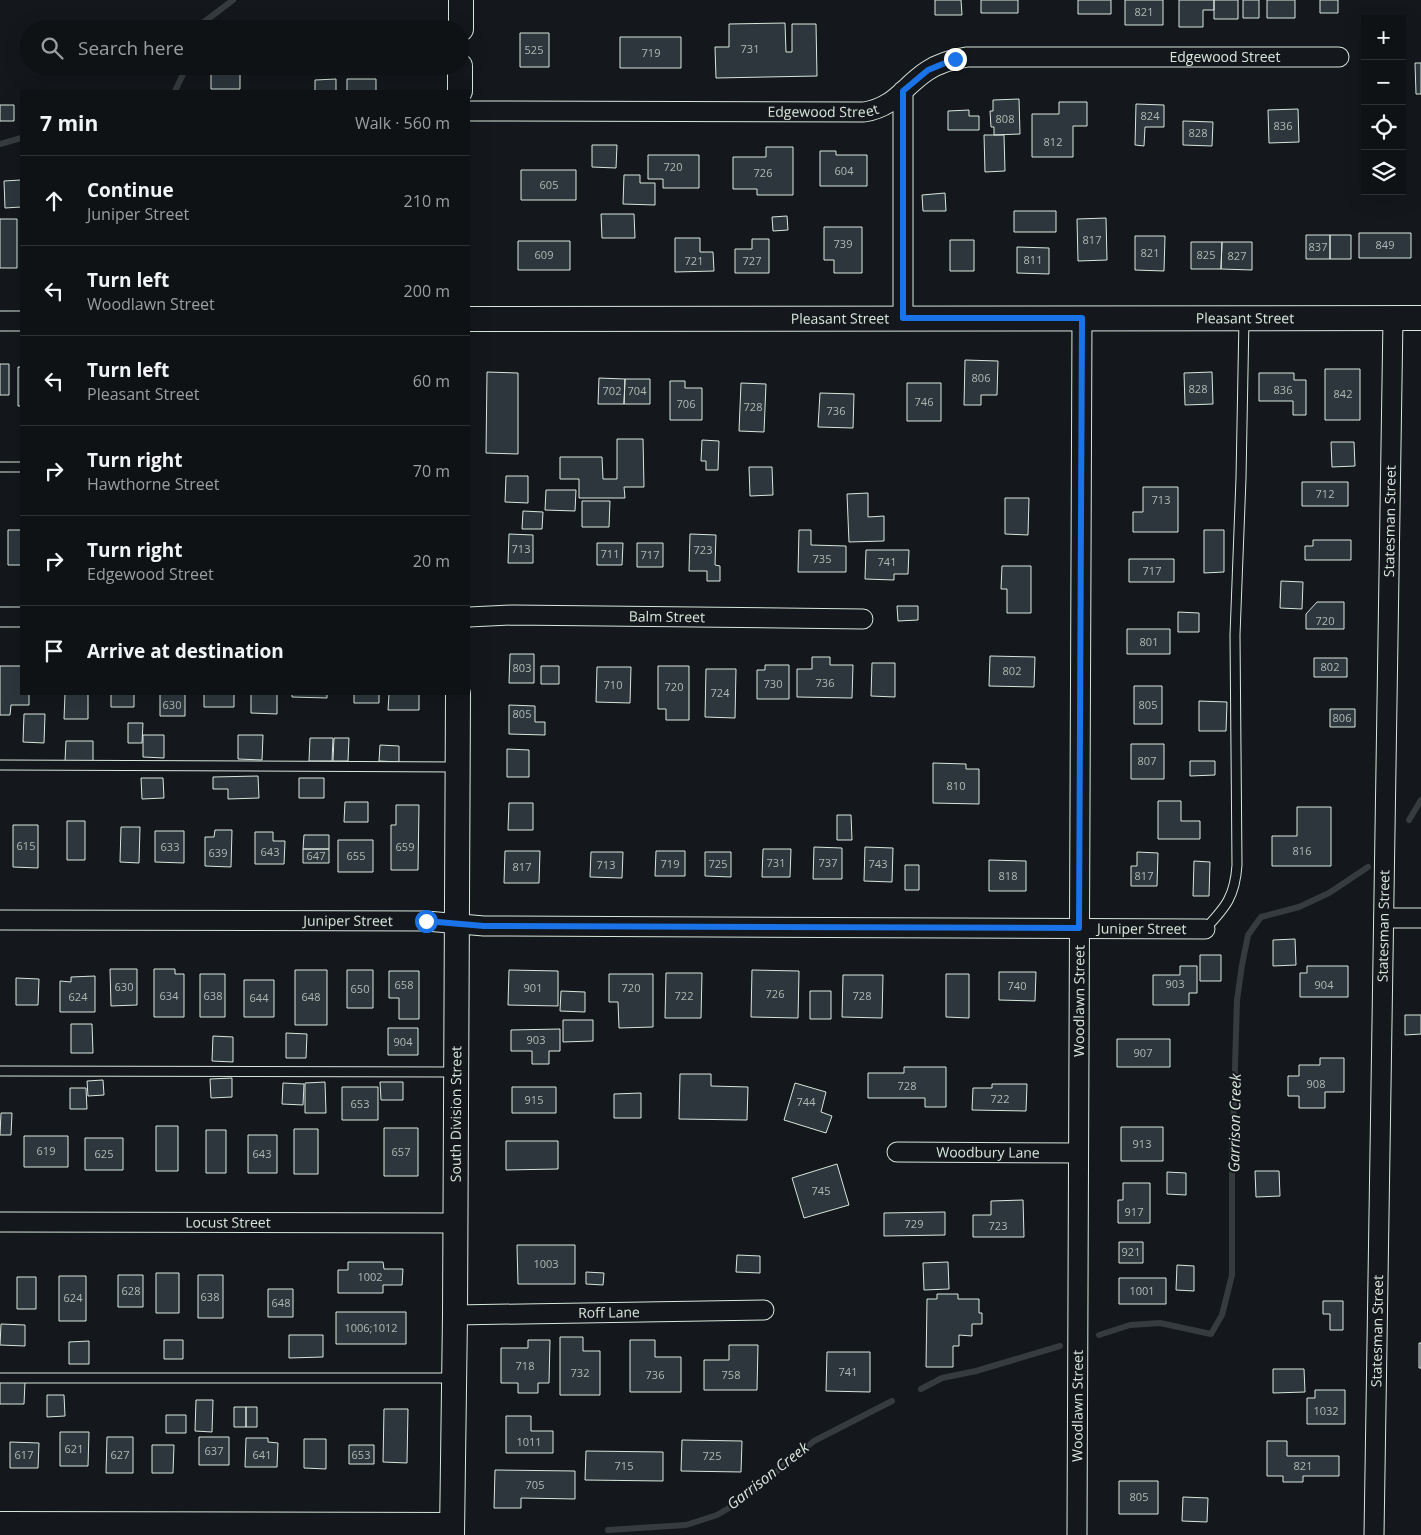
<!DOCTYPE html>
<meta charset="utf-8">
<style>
body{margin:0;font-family:"Open Sans",sans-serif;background:#1d2022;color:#f1f3f6}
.controls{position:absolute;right:15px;top:15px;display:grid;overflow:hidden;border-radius:0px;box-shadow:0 5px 20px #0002}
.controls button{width:45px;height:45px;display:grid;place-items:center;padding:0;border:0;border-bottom:1px solid #2f3234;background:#0f1215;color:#f1f3f6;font:25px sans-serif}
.stop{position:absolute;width:15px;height:15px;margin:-11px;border:4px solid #1a73e8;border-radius:50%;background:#fff}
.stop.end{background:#1a73e8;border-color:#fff;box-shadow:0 1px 5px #0008}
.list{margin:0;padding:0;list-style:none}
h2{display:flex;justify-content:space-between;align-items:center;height:65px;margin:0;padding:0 20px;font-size:21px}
h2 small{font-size:16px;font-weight:400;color:#9b9ea0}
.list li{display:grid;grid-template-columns:32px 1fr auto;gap:15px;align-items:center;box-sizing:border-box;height:90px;padding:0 20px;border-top:1px solid #2f3234}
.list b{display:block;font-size:19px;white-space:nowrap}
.list p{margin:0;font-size:16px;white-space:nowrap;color:#9b9ea0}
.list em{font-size:16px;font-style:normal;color:#9b9ea0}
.icon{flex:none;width:28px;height:28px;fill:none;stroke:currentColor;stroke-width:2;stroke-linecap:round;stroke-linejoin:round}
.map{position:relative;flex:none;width:1421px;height:1535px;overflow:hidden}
.search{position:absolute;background:#0f1215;box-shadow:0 5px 20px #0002;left:20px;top:20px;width:450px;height:55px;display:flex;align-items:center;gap:12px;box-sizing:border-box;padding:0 18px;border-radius:28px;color:#9b9ea0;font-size:19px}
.panel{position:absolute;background:#0f1215;box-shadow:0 5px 20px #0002;left:20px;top:90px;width:450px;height:605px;border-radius:0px}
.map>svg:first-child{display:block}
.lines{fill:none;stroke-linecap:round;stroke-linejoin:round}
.stream{stroke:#363b3e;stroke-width:6}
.building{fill:#2c363c;stroke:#d8e6dc}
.service-casing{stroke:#d8e6dc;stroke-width:11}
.minor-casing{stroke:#d8e6dc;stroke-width:21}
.tertiary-casing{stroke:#d8e6dc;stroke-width:26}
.service{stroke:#14181c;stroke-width:9}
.minor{stroke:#14181c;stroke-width:19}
.tertiary{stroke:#14181c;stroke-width:24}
.route{stroke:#1a73e8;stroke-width:6}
.labels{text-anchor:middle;stroke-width:4;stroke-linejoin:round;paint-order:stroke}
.number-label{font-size:11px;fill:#adbab4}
.street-label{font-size:14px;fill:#d8e6dc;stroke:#14181c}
.water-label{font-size:15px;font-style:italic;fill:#d8e6dc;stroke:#14181c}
</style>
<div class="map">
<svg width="1421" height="1535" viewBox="0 0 1421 1535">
<rect width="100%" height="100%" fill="#14181c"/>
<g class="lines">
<path class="stream" d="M200 29 204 22 233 0
M175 91 187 66
M0 144 21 138
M1409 820 1421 800
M1099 1335 1130 1325 1160 1323 1211 1334 1222 1315 1232 1275V1166L1237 1000 1242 965 1248 935 1261 917 1299 907 1329 893 1368 867
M921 1389 942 1378 976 1371 1060 1346
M608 1530 686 1525 717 1515 739 1502 814 1441 892 1401"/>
</g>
<path class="building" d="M935 0H961L962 15H935Z
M981 0H1018V13H981Z
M1078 0H1111V14H1078Z
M1125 0H1163V25H1125Z
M1179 0H1214V10H1203V27H1179Z
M1214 0H1238V19H1214Z
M1243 0H1259V18H1243Z
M1267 0H1295V18H1267Z
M1320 0H1338V13H1320Z
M785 23 786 52H792V24H816L817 76 716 78 715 47H729V24Z
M520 33H549V67H520Z
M620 37H681V68H620Z
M1415 63H1421V94H1416Z
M40 66H112V71H40Z
M211 66H240V89H211Z
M336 79V91H315V80Z
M347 79H376V91H347Z
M1019 99 1020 134 994 135V127H991L990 111H993V100Z
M1059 102H1087V126H1073V157H1032V114H1059Z
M1136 104 1164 105V127H1145L1144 146 1135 145Z
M0 105H14V121H0Z
M1298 109 1299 142 1269 143 1268 110Z
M969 110V116H979V130H948V111Z
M1183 121 1213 122 1212 146 1183 145Z
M984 135H1004L1005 171 985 172Z
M592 145H617L616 168 592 167Z
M766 147H793V195H757V189H733V157H766Z
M820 151H836V155H867V186H820Z
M648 155H699V188H663V179H648Z
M521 170H576V200H521Z
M624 175H640V183H655V205L623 204Z
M21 180V207L5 208 4 181Z
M945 193 946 211H923L922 195Z
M1014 211H1056V232H1014Z
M601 214H634L635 238H602Z
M787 216 788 230 773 231 772 217Z
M1106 218 1107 260 1078 261 1077 219Z
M0 219H17V268H0Z
M824 227H862V273H834V260H824Z
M1359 233H1411V258H1359Z
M1306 235H1330V259H1306Z
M1330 235H1351V259H1330Z
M1135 236H1165L1164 271 1135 270Z
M675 238H700V252H713L714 271 675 272Z
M752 239H769V273H735V249H752Z
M950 240H974V271H950Z
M518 241H570V270H518Z
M1191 242H1222L1221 269H1191Z
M1222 242H1252V270L1221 269Z
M1017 247 1049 248V274L1017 273Z
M965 360 998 361 997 395H981V405H964Z
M0 364H9V395H0Z
M18 367H21V406H18Z
M1325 369H1360V420H1325Z
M487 372 518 373V454L486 453Z
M1212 372 1213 404 1185 405 1184 373Z
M1259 373H1294V380H1306V415H1293V401H1259Z
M599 378 625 379 624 404H598Z
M625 379H650V404H624Z
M670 381H685V388H702V420H670Z
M741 383 766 384 764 432 739 431Z
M907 383H941V421H907Z
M820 393 854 394 853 428 818 427Z
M617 439H643L644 487H624L625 498H579V479H560V457H602L603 479H617Z
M702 440 719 441 718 470H706V461H701Z
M1331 442H1354L1355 466 1332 467Z
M749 467H772L773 495 750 496Z
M506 476H528V503L505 502Z
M1302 482H1348V506H1302Z
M1143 487H1178V532H1133V512H1143Z
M546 490H576L575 511 545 510Z
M868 493V517L884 516V541L849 542 847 494Z
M1005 498H1029L1028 535 1005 534Z
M582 501H610L609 527H582Z
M523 511 543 512 542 529H522Z
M8 530H21V565H8Z
M799 530H811V545L846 546V572H798Z
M1204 530H1224V572L1204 573Z
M509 534 533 535V563H508Z
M690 534 716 535 715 565 720 566V581H707V571H689Z
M1313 540H1351V560H1305V546H1313Z
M597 543H623L622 565H597Z
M637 543H663V567H637Z
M866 550H909L908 574H894V580L865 579Z
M1129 559H1174V582H1129Z
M1002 566H1031V613H1007V589H1001Z
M1281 581 1303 582 1302 609 1280 608Z
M1317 602H1344V629H1306V614Z
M897 606H918V620L898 621Z
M1178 612 1199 613V632H1178Z
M1127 629H1170V654H1127Z
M510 654H534V683H509Z
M990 656 1035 657 1034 687 989 686Z
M812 657H830V665H853L852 698 797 697V669H812Z
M1314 658H1347V677H1314Z
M872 663H895V697L871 696Z
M765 665H789V699H757V670H765Z
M0 666H21V694H29V705H11L10 715H0Z
M541 666H559V684H541Z
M658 666H689V720H666V709H658Z
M597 667H631L630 703 596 702Z
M706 669H736L735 718 705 717Z
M1134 686H1162V724H1134Z
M65 694H88V719H64Z
M111 694H134V707H111Z
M160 694H185V716H160Z
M204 694H234V707H204Z
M251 694H277V714L251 713Z
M292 694H327V698L292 697Z
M354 694H379V703H354Z
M389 694H419V710H388Z
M1199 701 1227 702 1226 731H1199Z
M509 705 535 706V722H545V735L509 734Z
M1330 709H1355V727H1330Z
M24 714H45L44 743 23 742Z
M128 723H143L142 743H128Z
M143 735H164V758L143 757Z
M238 735H263L262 760 238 759Z
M310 738H333L332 761H309Z
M334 738H349L348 761H333Z
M66 741H93V761H65Z
M1131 744H1164V779H1131Z
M380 745 399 746V762L379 761Z
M507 749 529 750V777H507Z
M1190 761H1215V775L1190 776Z
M933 763 966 764V769H979V804L933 803Z
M258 776 259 798 228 799V789H213V777Z
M141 778H163L164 798 142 799Z
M299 778H324V798H299Z
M1158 801H1181V821H1200V839H1158Z
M345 802H368V822H344Z
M509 803H533V830H508Z
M396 805H419L418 870H391V825H396Z
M1297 807H1331V866H1272V836H1297Z
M837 815H851L852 840H837Z
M67 821H85V860H67Z
M13 825H38V868L13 867Z
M121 827H140L139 863 120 862Z
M215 830H232L231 867 205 866V837H214Z
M155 831H184V863L155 862Z
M255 832H273V841H285L284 864H255Z
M304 835H329V849H303Z
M338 840H373V872H338Z
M814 847 842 848V879H813Z
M865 847 893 848 892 882 864 881Z
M303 849H329V863H303Z
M763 849H791L790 877H762Z
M505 851H540L539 883H504Z
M656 851H685V876H655Z
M591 852H623L622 878 590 877Z
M705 852H731V877L705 876Z
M1137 852 1158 853 1157 886H1131V866H1137Z
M989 860 1026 861V891H989Z
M1194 861 1210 862 1209 896H1193Z
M905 865H919V890H905Z
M1295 939 1296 965 1273 966V940Z
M1200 955H1221V981H1200Z
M1180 966H1197V993H1189V1005H1153V975H1180Z
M1307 966H1348V997H1300V973H1307Z
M110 969H137V1005L111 1006Z
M154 969H175V974H184V1017H154Z
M295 970H327V1025H295Z
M347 970H373V1008H347Z
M509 970 558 971V1006L508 1005Z
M752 970 799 971 798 1018 751 1017Z
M389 971H419V1019H399V998H389Z
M999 972H1036L1035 1001 999 1000Z
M666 973H702L701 1018H665Z
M200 974H225V1017H200Z
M609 974H653V1027L619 1028 618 1002H609Z
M946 974H969V1018L946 1017Z
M843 975H883L882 1018 842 1017Z
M95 976V1012H60V981L71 982V977Z
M16 978 39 979 38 1005H16Z
M244 980H274V1017H244Z
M561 991 585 992V1012L560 1011Z
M810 991H831V1019H810Z
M1405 1015H1421V1034L1405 1035Z
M563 1020H593V1041L563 1042Z
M71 1024H92L93 1053H71Z
M388 1028H418V1055H388Z
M560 1029V1051H549V1064H532V1051H511V1030Z
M286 1033 307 1034 306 1058H286Z
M213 1036 233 1037V1062L212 1061Z
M1117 1039H1170V1067H1117Z
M1320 1058H1344V1092H1325V1108H1299V1096H1288V1076H1299V1065H1320Z
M904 1067H946V1107H925V1098H868V1073H904Z
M680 1074H711V1086L748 1087 747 1120 679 1119Z
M232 1078V1097L211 1098 210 1079Z
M103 1080 104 1095 88 1096 87 1081Z
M325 1082 326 1113H305V1083Z
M380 1082H403V1100H381Z
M283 1083 304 1084 303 1105 282 1104Z
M795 1083 826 1092 821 1112 832 1116 826 1133 784 1120Z
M992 1084H1027L1026 1111 972 1110 973 1088H992Z
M342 1087H378V1120H342Z
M512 1087H556V1113H512Z
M70 1088H86L87 1109H70Z
M641 1093V1118H614V1094Z
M1 1113H12L11 1135H0Z
M156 1126H178V1171H156Z
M1121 1127H1163V1161H1121Z
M384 1128H418V1176H384Z
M294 1129H318V1174H294Z
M206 1130H226V1173H206Z
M248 1135H277V1173H248Z
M24 1136H68V1167H24Z
M85 1138H123V1170H85Z
M506 1141H558V1169L506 1170Z
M837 1164 849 1205 804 1218 792 1178Z
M1255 1171H1279L1280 1196 1256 1197Z
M1167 1172 1186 1173V1195L1167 1194Z
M1123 1183H1150V1223H1118V1200H1123Z
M1023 1200 1024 1237H973V1215H991V1201Z
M945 1212V1235L884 1236V1213Z
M1119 1242H1143V1263H1119Z
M517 1245H575V1284H518Z
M737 1255 760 1256V1273L736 1272Z
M348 1262H383L384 1269H403L402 1285H383V1293H338V1270H348Z
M948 1262 949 1289 924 1290 923 1263Z
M1177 1265 1194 1266V1291L1176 1290Z
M586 1272 604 1273 603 1285 586 1284Z
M156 1273H179V1313H156Z
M118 1275H143V1307H118Z
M198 1275H223V1318H198Z
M59 1276H86V1321H59Z
M17 1277H36V1309H17Z
M1119 1278H1166V1304H1119Z
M268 1289H293V1317H268Z
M937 1294H958V1299H979V1313H982V1324H972V1336L959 1335V1346H953V1367H926L927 1299H937Z
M1323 1301H1343V1330H1330V1314H1323Z
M336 1312H406V1344H336Z
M1 1324 25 1325V1346L0 1345Z
M289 1335H323V1357L289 1358Z
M560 1337H583V1351H600V1395H560Z
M164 1340H183V1359H164Z
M528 1340H550L549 1383H538V1393H518V1383H501V1348H528Z
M630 1340H655V1357H681V1392H630Z
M89 1341V1364H69V1342Z
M1419 1343H1421V1368H1419Z
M729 1345H758L757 1390H704V1360H729Z
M827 1352H870V1392L826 1391Z
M1273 1369H1304L1305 1392 1273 1393Z
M0 1382H25L24 1404H0Z
M1315 1390H1345V1424H1307V1398H1315Z
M47 1395H64L65 1416 47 1417Z
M196 1400H213L212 1432 195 1431Z
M234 1407H246V1427H234Z
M246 1407H257V1427H246Z
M384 1409H408L407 1463 383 1462Z
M166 1415H186V1433H166Z
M506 1416H531V1431H553V1453H506Z
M60 1432H89L88 1466H60Z
M107 1437H133V1473H106Z
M199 1437H229V1465H199Z
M246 1438H268V1442L278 1443 277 1467H245Z
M304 1439H326V1469L304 1468Z
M682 1440 742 1441 741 1472 681 1471Z
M1267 1441H1287V1456H1339V1476H1303V1482H1283V1476H1267Z
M10 1442 39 1443 38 1468H10Z
M152 1445H174L173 1473H152Z
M349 1445H374V1464H349Z
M586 1451 663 1452V1481L585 1480Z
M495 1470 575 1471V1499L521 1498V1508H494Z
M1119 1481H1158V1514H1119Z
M1183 1497 1208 1498 1207 1522 1182 1521Z"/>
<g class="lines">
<defs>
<path id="service" d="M0 467H21
M0 765 457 767
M1205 929C1226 907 1235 896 1237 865L1235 635 1241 478 1244 318
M0 1071 455 1072
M0 1378H454"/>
<g id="minor">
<path id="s1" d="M469 111 864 112C895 107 903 87 927 71 939 63 953 59 967 57H1339"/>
<path d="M903 318V91"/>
<path d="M0 321H21"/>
<path d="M0 617H21"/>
<path id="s2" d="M469 617 512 615 863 619"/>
<path d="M1384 918H1421"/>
<path id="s3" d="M0 920 426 921 484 926 1205 929"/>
<path id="s4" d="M897 1152 1078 1153"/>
<path id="s5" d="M0 1222 454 1223"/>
<path id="s6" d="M455 1315 764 1310"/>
<path id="s7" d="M1077 1535 1082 318"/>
<path id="s8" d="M1374 1535 1393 318"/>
</g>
<g id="tertiary">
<path d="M461 29V0"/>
<path d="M460 91V66"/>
<path id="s9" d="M469 319 1421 318"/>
<path d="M0 1524 452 1525"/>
<path id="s10" d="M452 1535 455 1315 458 694"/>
</g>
</defs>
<use href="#service" class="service-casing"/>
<use href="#minor" class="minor-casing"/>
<use href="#tertiary" class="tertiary-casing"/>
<use href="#service" class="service"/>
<use href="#minor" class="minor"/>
<use href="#tertiary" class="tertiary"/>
</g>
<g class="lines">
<path class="route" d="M426 921 484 926 1079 928 1082 318H903V91L928 70 955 59"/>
</g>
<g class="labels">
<g class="number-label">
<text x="1144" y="16">821</text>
<text x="750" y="53">731</text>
<text x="534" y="54">525</text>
<text x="651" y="57">719</text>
<text x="1150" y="120">824</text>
<text x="1005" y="123">808</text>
<text x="1283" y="130">836</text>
<text x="1198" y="137">828</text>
<text x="1053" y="146">812</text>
<text x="673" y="171">720</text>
<text x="844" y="175">604</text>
<text x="763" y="177">726</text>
<text x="549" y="189">605</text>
<text x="1092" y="244">817</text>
<text x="843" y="248">739</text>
<text x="1385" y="249">849</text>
<text x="1318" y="251">837</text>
<text x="1150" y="257">821</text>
<text x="544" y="259">609</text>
<text x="1206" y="259">825</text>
<text x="1237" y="260">827</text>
<text x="1033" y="264">811</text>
<text x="694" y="265">721</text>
<text x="752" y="265">727</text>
<text x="981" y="382">806</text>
<text x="1198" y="393">828</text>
<text x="1283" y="394">836</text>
<text x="612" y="395">702</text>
<text x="637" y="395">704</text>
<text x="1343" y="398">842</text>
<text x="924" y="406">746</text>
<text x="686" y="408">706</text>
<text x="753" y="411">728</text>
<text x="836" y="415">736</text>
<text x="1325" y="498">712</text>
<text x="1161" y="504">713</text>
<text x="521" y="553">713</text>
<text x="703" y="554">723</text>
<text x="610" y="558">711</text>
<text x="650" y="559">717</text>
<text x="822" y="563">735</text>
<text x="887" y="566">741</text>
<text x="1152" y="575">717</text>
<text x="1325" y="625">720</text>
<text x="1149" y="646">801</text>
<text x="1330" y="671">802</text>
<text x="522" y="672">803</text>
<text x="1012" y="675">802</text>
<text x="825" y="687">736</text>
<text x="773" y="688">730</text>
<text x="613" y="689">710</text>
<text x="674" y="691">720</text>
<text x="720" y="697">724</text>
<text x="172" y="709">630</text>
<text x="1148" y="709">805</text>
<text x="522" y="718">805</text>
<text x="1342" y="722">806</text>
<text x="1147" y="765">807</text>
<text x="956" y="790">810</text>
<text x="26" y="850">615</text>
<text x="170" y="851">633</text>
<text x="405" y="851">659</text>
<text x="1302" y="855">816</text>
<text x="270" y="856">643</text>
<text x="218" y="857">639</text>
<text x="316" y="860">647</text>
<text x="356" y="860">655</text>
<text x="776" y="867">731</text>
<text x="828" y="867">737</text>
<text x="670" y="868">719</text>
<text x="718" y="868">725</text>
<text x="878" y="868">743</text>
<text x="606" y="869">713</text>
<text x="522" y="871">817</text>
<text x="1008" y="880">818</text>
<text x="1144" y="880">817</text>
<text x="1175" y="988">903</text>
<text x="404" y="989">658</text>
<text x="1324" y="989">904</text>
<text x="1017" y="990">740</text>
<text x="124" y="991">630</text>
<text x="533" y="992">901</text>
<text x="631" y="992">720</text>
<text x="360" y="993">650</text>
<text x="775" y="998">726</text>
<text x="169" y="1000">634</text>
<text x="213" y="1000">638</text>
<text x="684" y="1000">722</text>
<text x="862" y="1000">728</text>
<text x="78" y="1001">624</text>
<text x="311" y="1001">648</text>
<text x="259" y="1002">644</text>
<text x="536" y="1044">903</text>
<text x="403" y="1046">904</text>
<text x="1143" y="1057">907</text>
<text x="1316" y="1088">908</text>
<text x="907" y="1090">728</text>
<text x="1000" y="1103">722</text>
<text x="534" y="1104">915</text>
<text x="806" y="1106">744</text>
<text x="360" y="1108">653</text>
<text x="1142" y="1148">913</text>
<text x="46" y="1155">619</text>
<text x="401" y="1156">657</text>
<text x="104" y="1158">625</text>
<text x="262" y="1158">643</text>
<text x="821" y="1195">745</text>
<text x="1134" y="1216">917</text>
<text x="914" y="1228">729</text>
<text x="998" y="1230">723</text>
<text x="1131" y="1256">921</text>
<text x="546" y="1268">1003</text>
<text x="370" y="1281">1002</text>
<text x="131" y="1295">628</text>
<text x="1142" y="1295">1001</text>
<text x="210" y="1301">638</text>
<text x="73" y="1302">624</text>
<text x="281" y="1307">648</text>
<text x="371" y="1332">1006;1012</text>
<text x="525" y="1370">718</text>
<text x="848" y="1376">741</text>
<text x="580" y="1377">732</text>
<text x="655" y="1379">736</text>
<text x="731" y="1379">758</text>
<text x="1326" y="1415">1032</text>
<text x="529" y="1446">1011</text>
<text x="74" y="1453">621</text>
<text x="214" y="1455">637</text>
<text x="24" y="1459">617</text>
<text x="120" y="1459">627</text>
<text x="262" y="1459">641</text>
<text x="361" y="1459">653</text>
<text x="712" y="1460">725</text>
<text x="624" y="1470">715</text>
<text x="1303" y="1470">821</text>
<text x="535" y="1489">705</text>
<text x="1139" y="1501">805</text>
</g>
<g class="street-label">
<text dy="5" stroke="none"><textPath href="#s1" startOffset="772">Edgewood Street</textPath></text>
<text dy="5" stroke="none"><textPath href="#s1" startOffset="354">Edgewood Street</textPath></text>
<text dy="5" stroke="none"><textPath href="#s9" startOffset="371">Pleasant Street</textPath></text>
<text dy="5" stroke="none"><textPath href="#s9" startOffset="776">Pleasant Street</textPath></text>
<text dy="5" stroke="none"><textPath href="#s8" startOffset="1014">Statesman Street</textPath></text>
<text dy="5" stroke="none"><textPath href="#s2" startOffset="198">Balm Street</textPath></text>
<text dy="5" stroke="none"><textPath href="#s3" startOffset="348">Juniper Street</textPath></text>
<text dy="5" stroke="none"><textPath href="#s8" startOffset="609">Statesman Street</textPath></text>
<text dy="5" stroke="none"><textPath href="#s3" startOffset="1142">Juniper Street</textPath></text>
<text dy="5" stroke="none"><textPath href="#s7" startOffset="534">Woodlawn Street</textPath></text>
<text dy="5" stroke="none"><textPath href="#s10" startOffset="421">South Division Street</textPath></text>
<text dy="5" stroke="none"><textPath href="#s4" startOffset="91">Woodbury Lane</textPath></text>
<text dy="5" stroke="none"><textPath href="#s5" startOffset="228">Locust Street</textPath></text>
<text dy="5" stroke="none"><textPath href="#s6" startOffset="154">Roff Lane</textPath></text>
<text dy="5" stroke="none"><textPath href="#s8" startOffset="204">Statesman Street</textPath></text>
<text dy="5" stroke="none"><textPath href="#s7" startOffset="129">Woodlawn Street</textPath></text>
</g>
<g class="water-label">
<text transform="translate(1235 1123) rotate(-89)" y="5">Garrison Creek</text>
<text transform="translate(768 1476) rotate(-38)" y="5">Garrison Creek</text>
</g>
</g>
</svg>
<div class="controls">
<button>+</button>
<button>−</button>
<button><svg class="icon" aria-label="locate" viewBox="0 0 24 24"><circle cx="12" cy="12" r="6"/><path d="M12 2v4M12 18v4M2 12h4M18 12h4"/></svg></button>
<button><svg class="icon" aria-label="layers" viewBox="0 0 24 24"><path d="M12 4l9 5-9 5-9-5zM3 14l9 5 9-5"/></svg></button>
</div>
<div class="stop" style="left:426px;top:921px"></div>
<div class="stop end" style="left:955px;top:59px"></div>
<div class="search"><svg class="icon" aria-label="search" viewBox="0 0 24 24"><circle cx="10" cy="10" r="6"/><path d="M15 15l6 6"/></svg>Search here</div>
<section class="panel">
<h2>7 min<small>Walk · 560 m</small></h2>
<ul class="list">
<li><svg class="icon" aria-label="ahead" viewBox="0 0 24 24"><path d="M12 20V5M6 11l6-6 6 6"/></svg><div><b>Continue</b><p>Juniper Street</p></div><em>210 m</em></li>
<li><svg class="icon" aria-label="left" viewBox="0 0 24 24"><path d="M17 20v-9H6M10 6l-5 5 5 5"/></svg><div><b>Turn left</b><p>Woodlawn Street</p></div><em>200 m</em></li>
<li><svg class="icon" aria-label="left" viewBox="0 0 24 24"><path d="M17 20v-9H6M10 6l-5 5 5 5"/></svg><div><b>Turn left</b><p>Pleasant Street</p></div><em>60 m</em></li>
<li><svg class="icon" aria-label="right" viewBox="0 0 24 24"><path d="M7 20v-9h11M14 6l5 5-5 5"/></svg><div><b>Turn right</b><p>Hawthorne Street</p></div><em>70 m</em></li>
<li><svg class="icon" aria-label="right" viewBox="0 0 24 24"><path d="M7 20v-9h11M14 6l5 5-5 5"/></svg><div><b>Turn right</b><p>Edgewood Street</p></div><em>20 m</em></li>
<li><svg class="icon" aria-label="arrive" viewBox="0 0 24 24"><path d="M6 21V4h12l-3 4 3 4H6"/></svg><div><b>Arrive at destination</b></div></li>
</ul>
</section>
</div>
